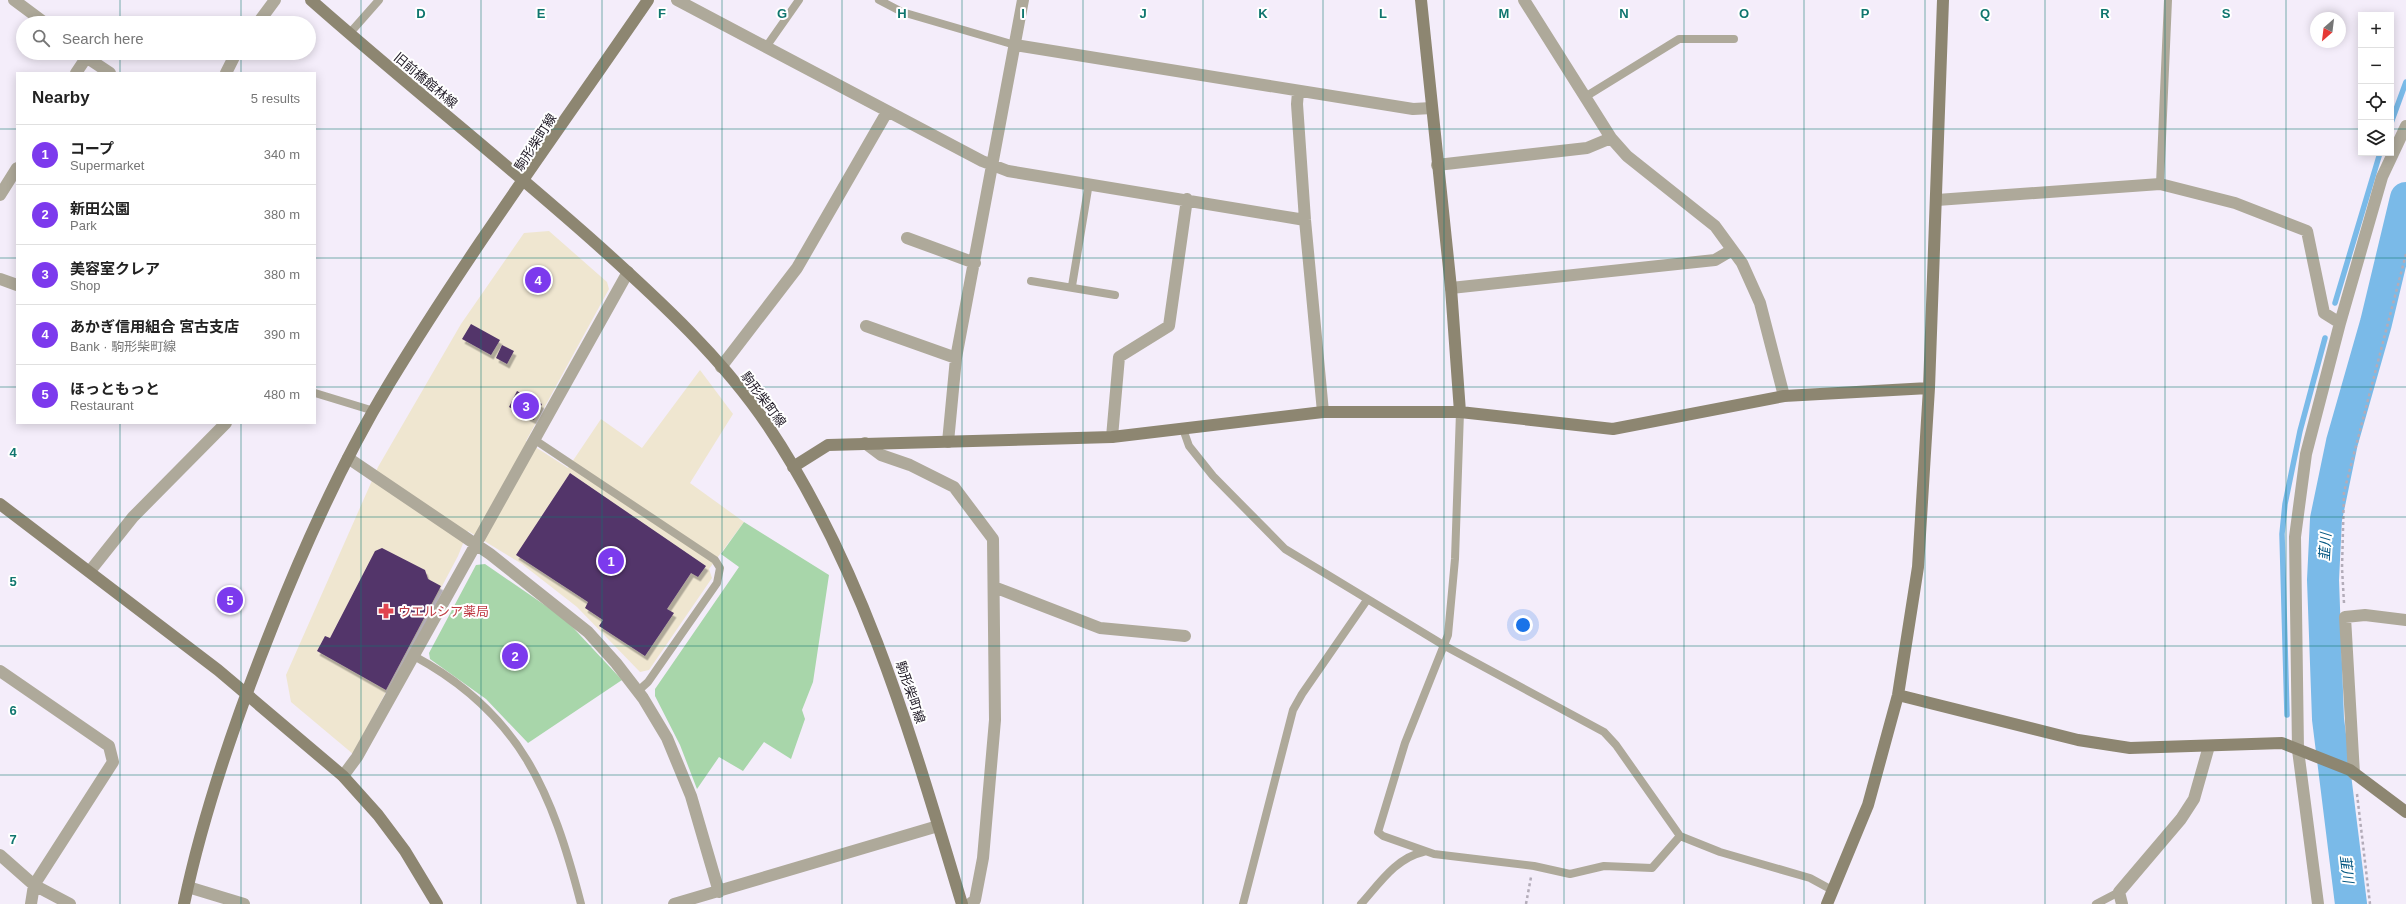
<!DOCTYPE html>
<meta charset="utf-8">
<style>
body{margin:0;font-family:Arial,"Noto Sans JP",sans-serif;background:#f6f6f6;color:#222}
.controls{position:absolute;right:12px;top:12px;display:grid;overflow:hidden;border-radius:0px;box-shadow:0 2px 10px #0003}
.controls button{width:36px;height:36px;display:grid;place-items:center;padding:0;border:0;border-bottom:1px solid #e0e0e0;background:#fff;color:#222;font:20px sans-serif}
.compass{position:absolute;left:2310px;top:12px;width:36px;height:36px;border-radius:50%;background:#fff;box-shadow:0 2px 10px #0003;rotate:208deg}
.you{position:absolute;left:1523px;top:625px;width:14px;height:14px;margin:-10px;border:3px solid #fff;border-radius:50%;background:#1a73e8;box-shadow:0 0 0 6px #1a73e833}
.badge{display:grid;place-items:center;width:26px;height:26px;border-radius:50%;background:#7c3aed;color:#fff;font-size:13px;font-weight:700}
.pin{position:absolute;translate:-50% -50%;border:2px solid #fff;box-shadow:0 1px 4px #0006}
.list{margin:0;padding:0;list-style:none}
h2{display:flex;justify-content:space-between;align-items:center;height:52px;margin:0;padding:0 16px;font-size:17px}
h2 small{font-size:13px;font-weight:400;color:#767676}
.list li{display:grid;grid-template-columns:26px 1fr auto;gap:12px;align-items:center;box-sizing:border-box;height:60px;padding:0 16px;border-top:1px solid #e0e0e0}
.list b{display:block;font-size:15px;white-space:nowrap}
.list p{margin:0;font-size:13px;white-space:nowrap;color:#767676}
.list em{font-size:13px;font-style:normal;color:#767676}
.icon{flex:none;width:22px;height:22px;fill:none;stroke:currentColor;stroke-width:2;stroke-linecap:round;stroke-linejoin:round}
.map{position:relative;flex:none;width:2406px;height:904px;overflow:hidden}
.search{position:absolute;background:#fff;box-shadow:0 2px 10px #0003;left:16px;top:16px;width:300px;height:44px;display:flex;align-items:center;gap:10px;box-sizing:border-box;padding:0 14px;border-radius:22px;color:#767676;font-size:15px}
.panel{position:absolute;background:#fff;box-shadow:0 2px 10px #0003;left:16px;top:72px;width:300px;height:352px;border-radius:0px}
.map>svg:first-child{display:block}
.commercial{fill:#efe6d0}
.green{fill:#a8d6aa}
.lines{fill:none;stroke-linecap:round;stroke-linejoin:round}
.stream{stroke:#7abae8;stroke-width:5.5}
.river{stroke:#7abae8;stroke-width:32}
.building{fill:#52356a;filter:url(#shadow)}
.path{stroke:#b3acb9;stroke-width:2.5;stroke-dasharray:3 3;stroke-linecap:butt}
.lane{stroke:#aea99a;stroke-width:8}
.street{stroke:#aea99a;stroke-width:12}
.secondary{stroke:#8d8671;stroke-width:12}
.grid{fill:none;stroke:#0f766e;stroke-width:1;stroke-opacity:0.55}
.labels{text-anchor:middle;stroke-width:4;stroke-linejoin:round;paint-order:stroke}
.street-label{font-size:13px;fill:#1e1824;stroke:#fff}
.health-label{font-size:13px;fill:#be3a42;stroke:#fff;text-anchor:start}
.water-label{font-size:14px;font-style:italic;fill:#045781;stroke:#fff}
.grid-label{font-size:13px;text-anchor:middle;font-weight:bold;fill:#0f766e;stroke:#fff;stroke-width:4;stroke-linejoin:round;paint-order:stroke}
</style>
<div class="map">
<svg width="2406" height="904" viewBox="0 0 2406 904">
<defs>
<filter id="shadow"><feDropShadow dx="2.5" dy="4.5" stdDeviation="0" flood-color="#0004"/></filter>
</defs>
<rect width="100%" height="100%" fill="#f4edfa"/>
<path class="commercial" d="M549 231 607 282 609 289 526 441 568 468 601 419 642 448 700 370 733 414 690 483 744 522 709 569 712 578 649 670 640 672 577 607 522 564 468 531 458 556 353 754 291 702 286 675 378 467 461 324 524 233Z"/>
<path class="green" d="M744 522 829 575 813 682 802 710 805 719 791 759 764 742 743 771 719 757 697 789 680 745 655 696V689L739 567 721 554Z
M485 564 565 619 622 680 528 743 486 699 430 659 429 653 476 565Z"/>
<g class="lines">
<path class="stream" d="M2391 123 2406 82
M2335 303 2380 153
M2287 715 2282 534 2285 504 2300 431 2325 338"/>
<path class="river" d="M2351 904 2328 719 2323 580 2326 519 2342 442 2376 323 2406 198"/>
</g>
<path class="building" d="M471 324 500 340 491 355 462 339Z
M502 345 514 351 507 364 496 358Z
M517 391 542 404 534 420 509 407Z
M570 473 706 566 698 577 691 573 667 609 674 613 645 656 599 626 603 620 585 608 588 602 516 555Z
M382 548 425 570 428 579 441 586 386 690 317 651 325 636 330 638 375 551Z"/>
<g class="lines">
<path class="path" d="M2344 603 2342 568 2344 492 2406 254
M2357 794 2370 904
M1526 904 1531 877"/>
<path class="lane" d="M879 0 902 12 1015 45
M349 34 379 0
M766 47 799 0
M1585 97 1679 39H1734
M2160 184 2168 0
M1031 281 1115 295
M1072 286 1089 183
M315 393 374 411
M1460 412 1455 559 1448 635 1405 743 1378 832 1383 836 1434 854 1534 866 1570 874 1604 866 1652 868 1680 836
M1183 429 1189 446 1213 476 1285 549 1445 646 1604 732 1616 745 1680 836 1720 852 1810 878 1832 890
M535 440 715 560 720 568 717 583 648 682 638 691
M414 656C521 714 552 792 581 904
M1243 904 1293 710 1302 694 1367 600
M1361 904C1379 884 1396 858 1423 852
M2096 904 2119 892"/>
<path class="street" d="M14 0 45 23
M677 0 982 161 1008 171 1305 220
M1524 0 1611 138 1627 156 1715 226 1742 263 1760 303 1784 396
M258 23 275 0
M1015 45 1413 109 1432 108
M80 53 110 73
M76 73 86 58
M226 73 236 53
M1298 92 1297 104 1305 220 1323 412
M1437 165 1587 148 1611 138
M0 195 17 168
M1937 200 2160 184 2235 203 2307 231 2324 313 2340 323
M907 238 975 263
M0 279 17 285
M1451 288 1715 260 1732 250
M866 326 956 358
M721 367 797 268 887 112
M1112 437 1119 357 1169 326 1187 199
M948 442 956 358 1023 0
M865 443 881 455 910 465 954 487 993 539 995 720 983 858 975 900 970 904
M348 458 490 554 588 632 616 663 643 698 667 738 691 796 719 892
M90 571 133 517 226 423
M994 587 1100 628 1185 636
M0 671 109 746 113 762 34 885 31 904
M2354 774 2345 617 2365 615 2406 620
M343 776 357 757 628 272
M0 855 34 885 70 904
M188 887 244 904
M674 904 938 826
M2122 904 2119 892 2181 819 2194 799 2209 746
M2318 904 2298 750 2295 537 2306 454 2340 323 2382 177 2406 126"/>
<path class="secondary" d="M311 0C406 84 505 162 600 247 660 301 723 359 768 426 865 571 912 739 962 904
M1421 0 1451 288 1460 412
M793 467 828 445 1112 437 1323 412H1460L1613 429 1784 396 1929 388
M0 504 218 670 343 776 378 815 405 851 437 904
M1898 695 2078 740 2130 748 2282 743 2350 770 2406 812
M184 904C204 809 237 715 273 625 306 542 343 460 389 384 469 252 561 127 648 0
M1827 904 1868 805 1898 695 1918 567 1929 388 1943 0"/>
</g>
<path class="grid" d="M120 0V23M241 0V23M361 0V904M481 0V904M602 0V904M722 0V904M842 0V904M962 0V904M1083 0V904M1203 0V904M1323 0V904M1444 0V904M1564 0V904M1684 0V904M1804 0V904M1925 0V904M2045 0V904M2165 0V904M2286 0V904M120 53V73M241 53V73M0 129H17M315 129H2361M2391 129H2406M0 258H17M315 258H2406M0 387H17M315 387H2406M120 423V904M241 423V904M0 517H2406M0 646H2406M0 775H2406"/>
<defs>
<symbol id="pharmacy-bare" viewBox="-9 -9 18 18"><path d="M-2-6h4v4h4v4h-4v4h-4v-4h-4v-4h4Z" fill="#e0444e" stroke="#fff" stroke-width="2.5" paint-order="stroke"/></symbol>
</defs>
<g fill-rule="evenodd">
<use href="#pharmacy-bare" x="375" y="600" width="22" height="22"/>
</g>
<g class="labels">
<g class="street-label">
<text transform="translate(426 80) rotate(40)" y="5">旧前橋館林線</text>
<text transform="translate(535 142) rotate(-57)" y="5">駒形柴町線</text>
<text transform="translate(764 399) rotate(53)" y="5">駒形柴町線</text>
<text transform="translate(911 692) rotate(71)" y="5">駒形柴町線</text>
</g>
<g class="health-label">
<text x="398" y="616">ウエルシア薬局</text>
</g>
<g class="water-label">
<text transform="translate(2325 547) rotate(-87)" y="5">韮川</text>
<text transform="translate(2347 869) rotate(83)" y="5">韮川</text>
</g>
</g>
<g class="grid-label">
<text x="421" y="18">D</text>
<text x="541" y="18">E</text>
<text x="662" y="18">F</text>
<text x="782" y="18">G</text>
<text x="902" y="18">H</text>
<text x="1023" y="18">I</text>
<text x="1143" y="18">J</text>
<text x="1263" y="18">K</text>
<text x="1383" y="18">L</text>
<text x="1504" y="18">M</text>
<text x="1624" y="18">N</text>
<text x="1744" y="18">O</text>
<text x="1865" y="18">P</text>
<text x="1985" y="18">Q</text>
<text x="2105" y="18">R</text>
<text x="2226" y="18">S</text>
<text x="13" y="457">4</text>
<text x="13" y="586">5</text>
<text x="13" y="715">6</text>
<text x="13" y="844">7</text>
</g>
</svg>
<div class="controls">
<button>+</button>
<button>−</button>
<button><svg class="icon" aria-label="locate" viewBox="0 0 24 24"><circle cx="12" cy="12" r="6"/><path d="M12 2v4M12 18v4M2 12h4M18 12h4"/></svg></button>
<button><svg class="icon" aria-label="layers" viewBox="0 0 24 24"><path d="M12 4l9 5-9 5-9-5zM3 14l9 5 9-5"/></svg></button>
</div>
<svg class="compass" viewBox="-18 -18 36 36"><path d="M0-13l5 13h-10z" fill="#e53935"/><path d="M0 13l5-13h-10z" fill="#767676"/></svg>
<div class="you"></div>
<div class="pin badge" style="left:611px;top:561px">1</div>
<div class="pin badge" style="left:515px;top:656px">2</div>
<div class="pin badge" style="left:526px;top:406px">3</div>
<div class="pin badge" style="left:538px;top:280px">4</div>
<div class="pin badge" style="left:230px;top:600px">5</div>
<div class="search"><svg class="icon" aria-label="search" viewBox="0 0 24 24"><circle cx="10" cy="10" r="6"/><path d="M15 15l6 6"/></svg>Search here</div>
<section class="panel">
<h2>Nearby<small>5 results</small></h2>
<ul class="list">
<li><span class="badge">1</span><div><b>コープ</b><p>Supermarket</p></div><em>340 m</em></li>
<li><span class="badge">2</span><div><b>新田公園</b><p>Park</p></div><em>380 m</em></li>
<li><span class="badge">3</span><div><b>美容室クレア</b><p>Shop</p></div><em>380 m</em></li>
<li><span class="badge">4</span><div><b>あかぎ信用組合 宮古支店</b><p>Bank · 駒形柴町線</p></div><em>390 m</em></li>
<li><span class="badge">5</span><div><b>ほっともっと</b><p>Restaurant</p></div><em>480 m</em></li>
</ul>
</section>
</div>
